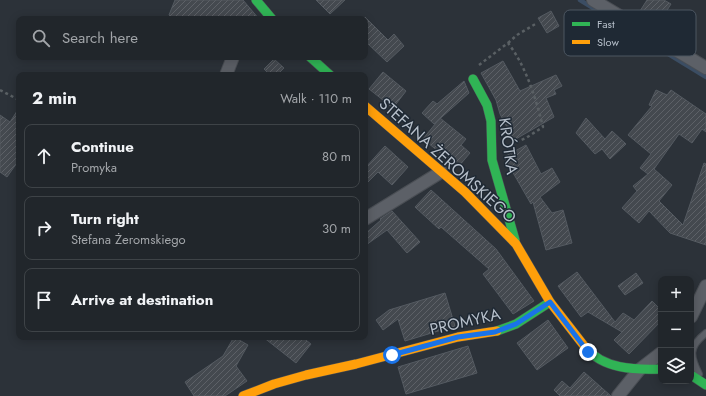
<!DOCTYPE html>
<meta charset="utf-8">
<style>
body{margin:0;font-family:Jost,sans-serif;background:#292e33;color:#f1f3f6}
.controls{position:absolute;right:12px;bottom:12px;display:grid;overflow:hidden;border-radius:8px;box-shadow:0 2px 10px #0003}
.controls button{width:36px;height:36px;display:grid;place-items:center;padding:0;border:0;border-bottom:1px solid #3e4347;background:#21262b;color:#f1f3f6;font:20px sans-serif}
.stop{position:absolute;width:12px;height:12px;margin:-9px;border:3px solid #1a73e8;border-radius:50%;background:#fff}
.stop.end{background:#1a73e8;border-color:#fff;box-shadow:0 1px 4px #0008}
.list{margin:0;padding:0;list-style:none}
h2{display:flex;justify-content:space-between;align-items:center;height:52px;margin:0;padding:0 16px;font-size:17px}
h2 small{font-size:13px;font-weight:400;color:#a2a5a9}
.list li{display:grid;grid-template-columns:26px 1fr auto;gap:12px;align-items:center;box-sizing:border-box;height:64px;margin:0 8px 8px;padding:0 8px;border:1px solid #3e4347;border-radius:8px}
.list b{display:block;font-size:15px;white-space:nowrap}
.list p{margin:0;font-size:13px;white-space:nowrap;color:#a2a5a9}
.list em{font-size:13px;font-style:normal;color:#a2a5a9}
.icon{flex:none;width:22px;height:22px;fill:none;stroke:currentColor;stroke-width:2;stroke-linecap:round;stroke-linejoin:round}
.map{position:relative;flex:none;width:706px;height:396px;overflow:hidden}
.search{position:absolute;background:#21262b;box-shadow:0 2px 10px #0003;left:16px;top:16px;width:352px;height:44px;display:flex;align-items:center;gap:10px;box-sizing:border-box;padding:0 14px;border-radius:8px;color:#a2a5a9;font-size:15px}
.panel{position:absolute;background:#21262b;box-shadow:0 2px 10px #0003;left:16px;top:72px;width:352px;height:268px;border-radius:8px}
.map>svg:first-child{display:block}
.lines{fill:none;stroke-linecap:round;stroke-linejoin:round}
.stream{stroke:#3b4d63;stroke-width:4.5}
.building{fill:url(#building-hatch);stroke:#545a61}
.lane-casing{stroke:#4a4e54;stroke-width:8}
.street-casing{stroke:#4a4e54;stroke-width:14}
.fast-casing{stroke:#4a4e54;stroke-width:10}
.slow-casing{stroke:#4a4e54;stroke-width:10}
.path{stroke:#5a6064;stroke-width:2.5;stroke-dasharray:3 3;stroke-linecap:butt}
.lane{stroke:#5c6067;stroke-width:6}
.street{stroke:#5c6067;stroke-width:12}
.fast{stroke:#30b455;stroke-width:9}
.slow{stroke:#ff9f0a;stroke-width:9}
.route{stroke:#1a73e8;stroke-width:5}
.labels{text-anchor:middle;stroke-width:3;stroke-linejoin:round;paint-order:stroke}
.street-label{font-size:16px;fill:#b6bfca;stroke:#1f2934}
.key{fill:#1f2934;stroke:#4c5661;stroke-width:1}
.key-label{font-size:11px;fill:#b6bfca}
</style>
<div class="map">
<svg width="706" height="396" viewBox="0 0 706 396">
<defs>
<pattern id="building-hatch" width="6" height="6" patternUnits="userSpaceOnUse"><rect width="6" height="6" fill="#44494f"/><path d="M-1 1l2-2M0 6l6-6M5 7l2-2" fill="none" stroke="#5d6167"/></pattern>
</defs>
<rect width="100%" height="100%" fill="#2c3239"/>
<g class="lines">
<path class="stream" d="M580 0 706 77"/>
</g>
<path class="building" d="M175 0H243L259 19H173L169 15Z
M316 0H345L330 14Z
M647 0H664L671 4 659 23 640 11Z
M551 11 559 26 547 33 538 18Z
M365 17 388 40 394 34 404 46 387 62 365 41Z
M274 59 284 68 277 75H270L264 69Z
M503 61 520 91 556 75 562 86 554 90 556 94 546 98 554 117 514 140 500 114 496 100 481 73Z
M383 72 406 91 393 108 369 89Z
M464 81 469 93 434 124 422 113 433 101 437 104Z
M656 90 667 95 671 90 706 114V132L702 129 692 143 679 134 654 169 672 185 659 201 683 225 704 163 706 164V245L670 233 649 211 639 223 622 208 637 191 633 186 648 174 640 168 651 154 628 135 652 106 649 105Z
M19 108V160L7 177 0 172V115L10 122Z
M440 118 466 139 461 145 470 153 459 166 450 158 449 160 423 139Z
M586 118 605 139 612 131 626 144 610 159 602 149 595 154 576 133Z
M526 145 541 174 552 168 560 182 540 197 552 213 563 210 572 243 546 250 533 202 531 204 504 157Z
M385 146 408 167 392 185 378 172 365 185V168Z
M431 190 496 249 534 301 513 314 483 274 489 269 441 227 439 229 415 207Z
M392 211 420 242 407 253 387 230 366 245 365 244V234L381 220 380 219Z
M577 272 615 322 623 313 634 320 652 301 661 310V321L629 354 614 340 622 332 588 312 581 317 558 286Z
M636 273 643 283 625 295 618 286Z
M445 293 455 326 405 341 398 319 383 330 376 320 389 310Z
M548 320 568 348 537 370 517 343Z
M234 337 248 345 236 366 247 381 225 396H194L185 382 223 356Z
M263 337H302L311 344 296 363Z
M468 346 477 373 406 394 398 367Z
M584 372 611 396H560L554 390 562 381 570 388Z"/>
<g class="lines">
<defs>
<path id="lane" d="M699 374C690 356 688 347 706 333"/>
<path id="street" d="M593 0 706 68
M226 75 233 57
M365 219 441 172
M691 317 706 286
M618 396 639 370 661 353"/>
<path id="fast" d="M256 0 272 19
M310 57 330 75
M473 79 487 105 491 121 492 160 515 240
M497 331 516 324 550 302
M585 347C603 369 634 370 661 369
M691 375 706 385"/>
<path id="slow" d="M365 106 465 192 516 244 550 302 585 347
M243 396 274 384 306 375 356 364 458 337 497 331"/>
</defs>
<use href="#lane" class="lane-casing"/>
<use href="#street" class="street-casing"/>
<use href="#fast" class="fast-casing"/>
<use href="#slow" class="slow-casing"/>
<path class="path" d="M508 43 517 35 537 23
M479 65 508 43C526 66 536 99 543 127L526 138 507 146
M0 90 19 100"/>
<use href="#lane" class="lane"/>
<use href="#street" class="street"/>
<use href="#fast" class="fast"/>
<use href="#slow" class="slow"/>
</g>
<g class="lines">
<path class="route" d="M392 355 458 337 495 332 516 324 550 302 588 352"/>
</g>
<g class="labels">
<g class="street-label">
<text transform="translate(509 146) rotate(82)" y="6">KRÓTKA</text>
<text transform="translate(448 160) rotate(42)" y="6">STEFANA ŻEROMSKIEGO</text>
<text transform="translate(465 321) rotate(-13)" y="6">PROMYKA</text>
</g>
</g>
<rect x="564" y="10" width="132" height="46" rx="6" class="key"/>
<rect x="572" y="22" width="18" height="4" fill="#30b455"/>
<rect x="572" y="40" width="18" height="4" fill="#ff9f0a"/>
<g class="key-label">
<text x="597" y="28">Fast</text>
<text x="597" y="46">Slow</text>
</g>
</svg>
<div class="controls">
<button>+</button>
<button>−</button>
<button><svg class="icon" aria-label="layers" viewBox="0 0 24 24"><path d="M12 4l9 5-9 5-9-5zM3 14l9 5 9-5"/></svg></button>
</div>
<div class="stop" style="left:392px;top:355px"></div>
<div class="stop end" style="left:588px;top:352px"></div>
<div class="search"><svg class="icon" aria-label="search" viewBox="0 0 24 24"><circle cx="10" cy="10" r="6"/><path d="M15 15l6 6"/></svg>Search here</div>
<section class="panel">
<h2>2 min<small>Walk · 110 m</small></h2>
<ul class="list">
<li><svg class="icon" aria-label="ahead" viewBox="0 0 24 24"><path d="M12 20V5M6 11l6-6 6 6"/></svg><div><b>Continue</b><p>Promyka</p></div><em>80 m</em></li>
<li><svg class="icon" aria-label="right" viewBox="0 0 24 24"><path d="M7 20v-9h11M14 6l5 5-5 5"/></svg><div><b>Turn right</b><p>Stefana Żeromskiego</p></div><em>30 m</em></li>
<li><svg class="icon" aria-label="arrive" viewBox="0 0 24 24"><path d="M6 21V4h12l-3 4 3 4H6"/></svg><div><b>Arrive at destination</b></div></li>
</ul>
</section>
</div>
